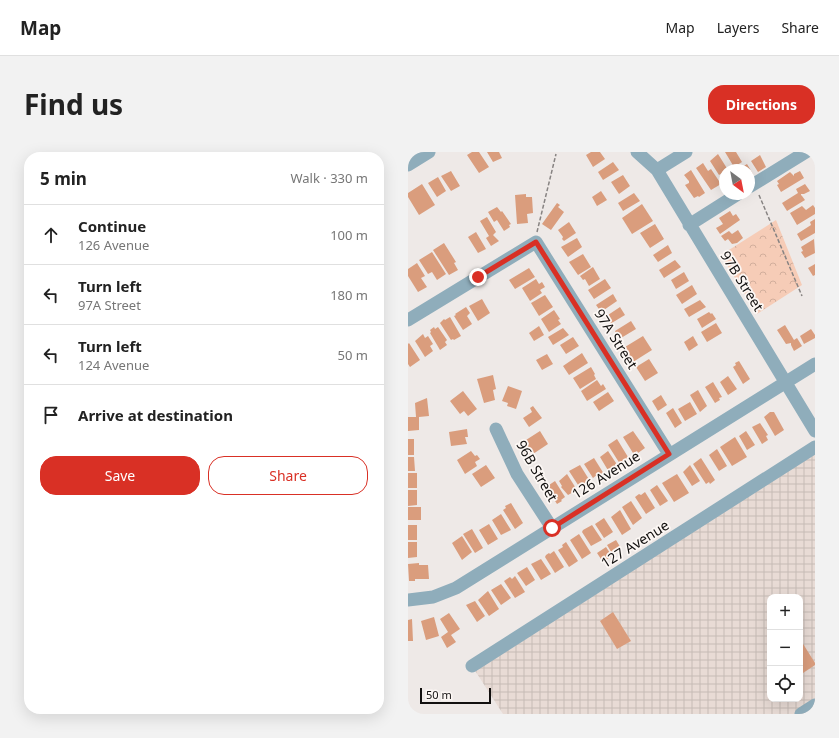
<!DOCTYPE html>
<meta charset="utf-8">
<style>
body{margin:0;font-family:"Noto Sans",sans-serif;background:#f2f2f2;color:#222}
.controls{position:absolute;right:12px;bottom:12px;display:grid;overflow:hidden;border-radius:8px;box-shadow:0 4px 16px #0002}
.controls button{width:36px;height:36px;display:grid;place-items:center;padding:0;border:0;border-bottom:1px solid #e0e0e0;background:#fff;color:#222;font:20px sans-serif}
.compass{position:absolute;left:311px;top:12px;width:36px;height:36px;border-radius:50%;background:#fff;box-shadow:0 4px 16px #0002;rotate:148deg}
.scale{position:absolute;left:12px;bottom:10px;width:71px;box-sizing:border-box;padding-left:4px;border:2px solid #12100f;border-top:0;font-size:11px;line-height:14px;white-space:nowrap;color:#12100f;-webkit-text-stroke:3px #fcf7f4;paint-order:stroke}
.stop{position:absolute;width:12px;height:12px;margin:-9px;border:3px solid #d93025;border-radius:50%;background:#fff}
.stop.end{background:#d93025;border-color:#fff;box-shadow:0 1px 4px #0008}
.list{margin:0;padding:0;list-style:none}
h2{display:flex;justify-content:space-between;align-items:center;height:52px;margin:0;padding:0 16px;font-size:17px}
h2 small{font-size:13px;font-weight:400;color:#767676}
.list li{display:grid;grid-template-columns:26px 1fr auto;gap:12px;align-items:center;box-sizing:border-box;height:60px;padding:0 16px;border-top:1px solid #e0e0e0}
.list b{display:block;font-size:15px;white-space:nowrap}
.list p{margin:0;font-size:13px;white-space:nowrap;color:#767676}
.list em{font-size:13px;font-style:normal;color:#767676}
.actions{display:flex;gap:8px;padding:12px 16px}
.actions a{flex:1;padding:9px 0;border:1px solid #d93025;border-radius:16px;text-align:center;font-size:14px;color:#d93025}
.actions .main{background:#d93025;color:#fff}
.icon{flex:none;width:22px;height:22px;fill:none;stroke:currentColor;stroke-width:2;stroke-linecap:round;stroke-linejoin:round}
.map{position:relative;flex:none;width:407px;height:562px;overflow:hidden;border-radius:16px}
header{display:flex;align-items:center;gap:24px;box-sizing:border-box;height:56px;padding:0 20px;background:#fff;border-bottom:1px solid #e0e0e0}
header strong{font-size:19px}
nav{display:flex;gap:22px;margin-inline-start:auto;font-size:14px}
.intro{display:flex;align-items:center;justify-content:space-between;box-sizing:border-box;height:96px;padding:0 24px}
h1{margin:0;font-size:28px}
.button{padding:10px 18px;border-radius:16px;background:#d93025;color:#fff;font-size:14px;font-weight:700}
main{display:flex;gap:24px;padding:0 24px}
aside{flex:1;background:#fff;border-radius:16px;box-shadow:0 4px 16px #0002}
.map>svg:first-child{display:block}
.industrial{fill:url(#industrial-grid);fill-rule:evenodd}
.park{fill:url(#park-crowns)}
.building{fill:#da9d7d}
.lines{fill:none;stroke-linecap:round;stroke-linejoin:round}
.path{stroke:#878382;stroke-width:1.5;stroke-dasharray:4 2;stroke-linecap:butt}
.minor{stroke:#8fadbb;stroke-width:13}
.route{stroke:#d93025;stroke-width:5}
.labels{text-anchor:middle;stroke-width:3.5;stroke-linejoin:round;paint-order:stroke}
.street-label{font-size:14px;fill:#12100f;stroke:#fcf7f4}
</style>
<header>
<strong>Map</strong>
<nav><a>Map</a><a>Layers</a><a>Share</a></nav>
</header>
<div class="intro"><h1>Find us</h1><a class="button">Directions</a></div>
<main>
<aside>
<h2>5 min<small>Walk · 330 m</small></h2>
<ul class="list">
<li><svg class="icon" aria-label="ahead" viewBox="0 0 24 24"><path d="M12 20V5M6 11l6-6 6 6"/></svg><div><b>Continue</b><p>126 Avenue</p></div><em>100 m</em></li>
<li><svg class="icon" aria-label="left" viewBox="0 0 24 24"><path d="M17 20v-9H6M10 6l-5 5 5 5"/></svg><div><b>Turn left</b><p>97A Street</p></div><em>180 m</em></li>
<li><svg class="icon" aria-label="left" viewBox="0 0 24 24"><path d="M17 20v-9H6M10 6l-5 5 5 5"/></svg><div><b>Turn left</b><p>124 Avenue</p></div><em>50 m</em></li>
<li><svg class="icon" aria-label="arrive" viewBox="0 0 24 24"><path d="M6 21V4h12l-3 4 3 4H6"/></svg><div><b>Arrive at destination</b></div></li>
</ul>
<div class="actions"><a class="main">Save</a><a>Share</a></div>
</aside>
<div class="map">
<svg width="407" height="562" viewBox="0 0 407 562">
<defs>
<pattern id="industrial-grid" width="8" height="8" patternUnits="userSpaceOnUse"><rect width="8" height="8" fill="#e8dbd5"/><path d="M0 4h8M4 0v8" fill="none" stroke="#c6bbb6"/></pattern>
<pattern id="park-crowns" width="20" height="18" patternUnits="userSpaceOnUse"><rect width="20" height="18" fill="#f6ccb7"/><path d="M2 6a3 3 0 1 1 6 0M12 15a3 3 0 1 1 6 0" fill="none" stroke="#d2ae9c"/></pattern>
</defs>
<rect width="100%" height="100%" fill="#eee9e7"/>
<path class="industrial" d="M407 295V562H95L64 514ZM362 445H392V547H362Z"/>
<path class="park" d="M368 68 394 133 349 162 313 103Z"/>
<path class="building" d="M64 0H71L81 15 71 21 59 3Z
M79 0H91L94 6 85 10Z
M183 0H192L197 7 185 15 178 3Z
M317 0H328L334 10 326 15Z
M310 2 320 18H317V19L311 23 302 9Z
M352 3 358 15 350 20 343 9Z
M205 10 211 18 195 28 190 20Z
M295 11 300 19 303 17 313 32 303 38 288 16Z
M339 12 345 22 341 24V18H329Z
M283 18 297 41 291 45 290 44 286 46 277 33 281 31V29L280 28 276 23Z
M43 19 52 34 43 39 33 24Z
M392 19 396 26 373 40 369 33 371 32 369 29 382 20 386 24V22Z
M215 23 222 34 211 42 203 30Z
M30 25 38 39 29 45 20 31Z
M14 32 27 53 11 63 0 45V41Z
M397 32 402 39 396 42H393V43L394 44 397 48 379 59 374 51 390 41 388 37Z
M193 39 199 48 189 54 184 45Z
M226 41 232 49 215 59 210 51Z
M118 42V45H124L125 61 119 62 120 71 109 72 107 43Z
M149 51 152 53 150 55 156 60 143 78 134 72Z
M234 52 245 69 224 82 214 66Z
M405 53 407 56V62L389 73 382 61 394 54 398 58Z
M89 55 93 60 94 59 103 72 101 73 102 75 96 79 89 68 86 70 80 60Z
M322 59 325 64 328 62 332 68 312 82 308 76 315 72 311 66Z
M79 65 88 80 85 83 91 89 83 94 78 86 81 84 72 69Z
M407 67V81L393 89 389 82 403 73 402 70Z
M161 70 168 81 156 89 154 87 155 85 150 78Z
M247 72 256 87 242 96 232 81Z
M330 78 335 86 329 91 324 92 320 87 317 89 313 84 321 79 324 82Z
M68 80 78 97 70 101 60 85Z
M169 86 174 95 160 105 153 95Z
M406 87 407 101 397 106 393 100 395 99 393 95Z
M36 91 48 110 46 111 50 118 41 123 25 98Z
M260 93 264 101 250 110 245 103Z
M24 100 38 122 29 128 24 120 20 122 11 108Z
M175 102 183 115 170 123 161 110Z
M267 108 273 115 256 126 251 118Z
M9 111 17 124 13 126 19 135 10 140 0 124V117Z
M407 112V123L405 124 400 116Z
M185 115 192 127 181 134 177 127 175 128 172 124Z
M121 116 127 125 107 137 101 128Z
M276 120 281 129 268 137 263 128Z
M128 127 131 132 134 130 137 135 132 138 134 141 122 149 114 136Z
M197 127 203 136 186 147 180 138Z
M284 133 289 142 274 152 268 143Z
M205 142 209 149 193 160 188 153Z
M137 143 145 155 131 164 123 151Z
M74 147 82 161 70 169 61 154Z
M292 148 298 155 281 165 276 157Z
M58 155 62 161 59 164 64 172 55 178 46 164 48 163 47 162Z
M212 155 217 163 202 172 197 165Z
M146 158 152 167 150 168 153 172 141 180 133 167Z
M301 160 303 162 304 161 308 167 294 176 289 167Z
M42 165 53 184 46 188 45 187 43 188 32 171 36 167 37 168Z
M223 169 228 177 213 186 211 184 210 185 207 179Z
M308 171 314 181 299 190 293 180Z
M377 173 386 188 389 186 394 194 386 199 383 193V191L378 192 369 178Z
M131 174 136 183 126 189 121 181Z
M26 175 27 177 30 175 39 188 37 190 39 193 32 198 22 181 23 180 22 178Z
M155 176 161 183 145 193 140 185Z
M403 177 407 183V186L396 192 392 184Z
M15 182 17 186 20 184 25 192 22 194 25 199 17 205 7 189Z
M235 184 244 198 225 210 217 195Z
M285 184 290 193 281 199 276 190Z
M165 185 171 194 158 202 152 193Z
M1 191 12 208 2 215 0 212V192Z
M174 201 180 211 161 223 155 214Z
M139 202 145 212 134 218 128 208Z
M241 207 250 221 237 229 228 215Z
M331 209 342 227 335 232 325 215 328 213 327 211Z
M183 215 187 222 186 223 188 227 172 237 165 226Z
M85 223 88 237 85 238 87 248 76 251 69 227Z
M320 224 329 237 320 243 312 230Z
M189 228 193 234 195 232 198 237 179 249 173 239Z
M305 230 314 245 311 246 312 248 307 251 297 235Z
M100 234 114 239 108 257 99 254 100 251 94 249Z
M290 238 299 254 292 260 282 243Z
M55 239 69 257 60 264 56 259 52 262 42 249Z
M200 240 206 249 191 259 185 250Z
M253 243 259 253 250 259 244 249Z
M19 246 21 264 11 265V278L0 279V265H8L7 251Z
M282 250 289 262 277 269 270 257Z
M125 254 134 266 121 275 115 266 124 260 122 256Z
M265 256 274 271 267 276 258 261Z
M362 260H366L376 278 367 284 356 265Z
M352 271 360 283 358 284 360 288 354 292 344 275Z
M59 277 60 285H57L59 292 43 294 41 280Z
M132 279 140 292 119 306 113 297 121 292 118 288Z
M225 279 237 296 230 301 229 299 225 301 215 285Z
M338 279 347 293 339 298 331 284Z
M327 285 339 305 324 314 312 295Z
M0 287H6V303H0Z
M209 287 220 305 212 312 200 293Z
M309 297 319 314 311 319 301 303Z
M63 299 67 304 69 303 72 307 67 310 69 314 57 322 49 308Z
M200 299 210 314 201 320 192 305Z
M0 305H6L7 319H0Z
M186 306 196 322 192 325 190 322 185 326 176 312Z
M293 306 307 328 302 332 301 330 298 332 285 312Z
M78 313 87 326 73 335 64 322Z
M172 313 182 329 172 336 161 319Z
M282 313 292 329 284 334 275 320Z
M0 321H9V336H0Z
M159 322 169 338 160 343 153 335 154 334 151 329Z
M269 322 281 341 266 350 254 331Z
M147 329 157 345 153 348 154 349 149 352 138 335Z
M249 333 260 349 252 354 242 338Z
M0 338H9V353L0 354Z
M237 340 247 356 238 362 227 345 231 342 233 343Z
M223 349 234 366 225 373 214 355Z
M103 351 115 371 107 377 95 358 98 356 97 354Z
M0 355H13V368H0Z
M212 358 223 377 214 383 203 365Z
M93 362 103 378 93 383 84 368Z
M196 366 205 380 196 386 187 372Z
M81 372 90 387 80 393 71 378Z
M0 373H9V388H0Z
M184 373 194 388 183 394 174 380 175 378Z
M64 377 75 396 67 401 55 382Z
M171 382 183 401 174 407 162 388Z
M54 384 64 400 54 408 44 391Z
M208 388 214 398 205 403 199 393Z
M0 390H9V405L0 406Z
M158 390 170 409 161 415 150 398 155 395 154 393Z
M198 395 204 404 195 410 189 401Z
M146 399 156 415 147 421 137 405 138 403 141 401 142 402Z
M133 407 143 422 133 428 123 412Z
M11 411V413H20L21 427H7V429H1L0 412Z
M119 415 127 428 118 434 109 421Z
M107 424 117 440 107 446 96 429 102 425 104 427Z
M93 432 103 446 93 453 83 438Z
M80 439 91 457 81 464 70 448Z
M67 449 77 464 69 470 58 453Z
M205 460 223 489 209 497 192 469Z
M41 461 52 477 43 483 48 490 39 496 33 485 40 480 32 467Z
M26 465 31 484 18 488 13 469Z
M4 467 5 489H0V468Z
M392 487 407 511V513L392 523Z"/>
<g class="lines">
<path class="path" d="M351 43 394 144
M129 80 148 2"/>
<path class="minor" d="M229 0 249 18 407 279
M0 13 21 0
M249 18 278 0
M341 35 398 0
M281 73 330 42
M0 168 128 90 261 302
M88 277 109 322 144 376
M0 448 25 445 48 436 407 212
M64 514 407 295
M393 562 407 553"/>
</g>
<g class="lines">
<path class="route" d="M70 125 128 90 261 302 144 376"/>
</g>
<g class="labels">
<g class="street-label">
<text transform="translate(334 129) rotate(58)" y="5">97B Street</text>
<text transform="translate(208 187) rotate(58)" y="5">97A Street</text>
<text transform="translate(129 319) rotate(60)" y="5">96B Street</text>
<text transform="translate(198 323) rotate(-32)" y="5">126 Avenue</text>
<text transform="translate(227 392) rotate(-32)" y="5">127 Avenue</text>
</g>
</g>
</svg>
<div class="controls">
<button>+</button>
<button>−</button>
<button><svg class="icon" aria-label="locate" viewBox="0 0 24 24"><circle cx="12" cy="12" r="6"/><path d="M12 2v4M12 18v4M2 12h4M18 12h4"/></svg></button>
</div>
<svg class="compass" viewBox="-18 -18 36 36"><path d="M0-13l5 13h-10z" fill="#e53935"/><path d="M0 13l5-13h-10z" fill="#767676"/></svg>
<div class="scale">50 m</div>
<div class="stop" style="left:144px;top:376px"></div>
<div class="stop end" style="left:70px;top:125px"></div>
</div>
</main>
